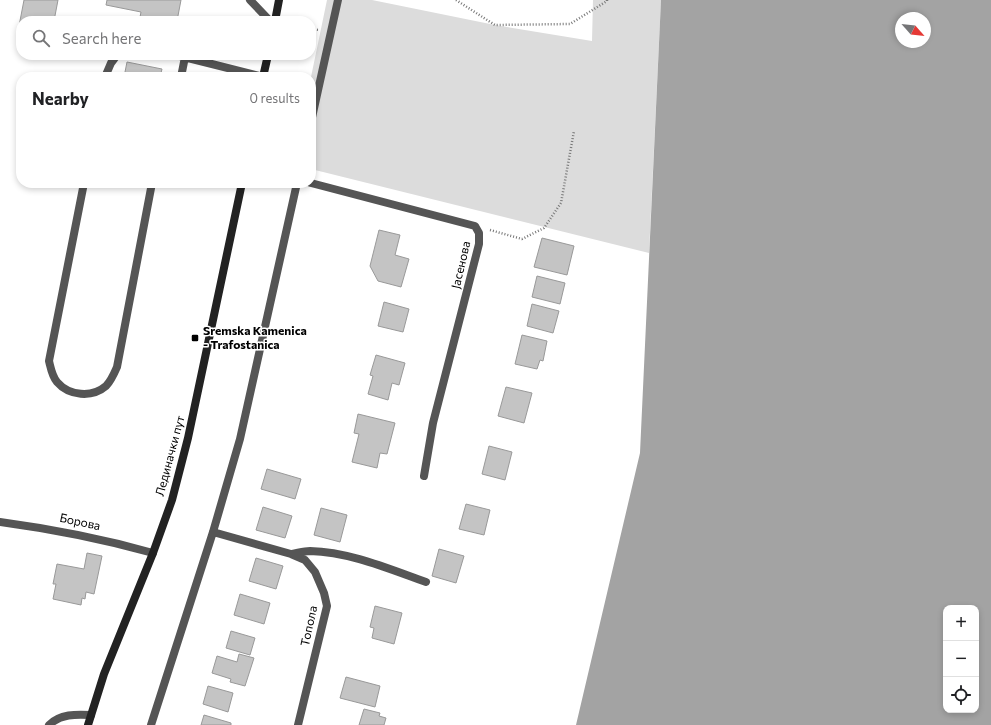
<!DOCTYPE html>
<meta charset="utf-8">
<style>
body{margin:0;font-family:Commissioner,sans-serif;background:#f2f2f2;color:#202124}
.controls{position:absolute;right:12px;bottom:12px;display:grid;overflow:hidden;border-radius:8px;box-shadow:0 2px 6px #0003}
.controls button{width:36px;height:36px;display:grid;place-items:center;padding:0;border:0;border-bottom:1px solid #e0e0e0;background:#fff;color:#202124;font:20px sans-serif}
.compass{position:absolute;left:895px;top:12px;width:36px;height:36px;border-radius:50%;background:#fff;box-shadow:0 2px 6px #0003;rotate:117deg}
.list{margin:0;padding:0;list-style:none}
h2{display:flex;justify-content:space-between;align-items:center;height:52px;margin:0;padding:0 16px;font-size:17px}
h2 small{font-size:13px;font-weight:400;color:#757577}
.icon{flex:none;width:22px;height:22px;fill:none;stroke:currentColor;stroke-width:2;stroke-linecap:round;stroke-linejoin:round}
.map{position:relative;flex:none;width:991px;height:725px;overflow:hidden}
.search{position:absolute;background:#fff;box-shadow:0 2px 6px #0003;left:16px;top:16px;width:300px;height:44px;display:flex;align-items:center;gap:10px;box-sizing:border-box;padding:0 14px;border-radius:16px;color:#757577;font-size:15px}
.panel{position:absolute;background:#fff;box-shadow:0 2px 6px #0003;left:16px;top:72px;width:300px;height:116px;border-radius:16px}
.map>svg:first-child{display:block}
.green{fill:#dcdcdc}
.water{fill:#a3a3a3;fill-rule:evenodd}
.building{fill:#c4c4c4;stroke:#999}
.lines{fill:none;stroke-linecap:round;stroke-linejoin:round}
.path{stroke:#777;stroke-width:2.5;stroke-dasharray:1 2;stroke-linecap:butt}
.service{stroke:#555;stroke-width:8}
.minor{stroke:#555;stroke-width:8}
.secondary{stroke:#222;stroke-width:8}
.poi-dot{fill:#000;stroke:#fff;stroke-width:1.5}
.labels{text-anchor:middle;stroke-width:3;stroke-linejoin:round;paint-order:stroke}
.street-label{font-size:12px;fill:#000;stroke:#fff}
.poi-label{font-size:12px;font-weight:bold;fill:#000;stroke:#fff;text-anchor:start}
</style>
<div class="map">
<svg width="991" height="725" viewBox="0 0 991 725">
<rect width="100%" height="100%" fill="#fff"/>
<path class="green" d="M327 0H372L495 25 592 41 593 0H661L649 253 311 169V77Z"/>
<path class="water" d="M661 0H991V725H576L640 453ZM901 18H925V42H901ZM946 608H976V710H946Z"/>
<path class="building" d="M24 0H58L54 21H21V27L19 26Z
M107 0H181L177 21H157L140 17 141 12 106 5Z
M127 62 162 69 160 77H124Z
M379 230 400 235 395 255 409 259 401 287 378 281 370 266Z
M542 238 574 246 567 275 534 267Z
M537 276 565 283 560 304 532 297Z
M384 302 409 309 403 332 378 326Z
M532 304 559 311 553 333 527 326Z
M522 335 547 341 543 361 540 360 537 369 515 364Z
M376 355 405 363 399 385 392 383 388 400 368 394 373 376 370 375Z
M506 387 532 393 524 423 498 416Z
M358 414 395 423 387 454 380 453 377 468 352 462 359 434 354 433Z
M489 446 512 452 505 480 482 474Z
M267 469 301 479 295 499 261 489Z
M466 504 490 510 484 535 459 529Z
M263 507 292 516 285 538 256 530Z
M321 508 347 515 340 542 314 535Z
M439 549 464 556 456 583 432 576Z
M87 553 102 556 94 594 86 592 85 599 82 598 81 605 53 599 56 584H53L57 564 84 569Z
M256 558 283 566 276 589 249 581Z
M240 594 270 603 264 624 234 615Z
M375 606 402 613 394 644 372 638 374 628 370 627Z
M231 631 255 638 250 655 226 648Z
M239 654 254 658 245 686 230 682 231 679 212 673 217 656 237 662Z
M346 677 380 686 375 707 340 698Z
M208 686 233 693 228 712 203 704Z
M364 709 380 713 379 716 386 718 384 725H359Z
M204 715 231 723V725H201Z"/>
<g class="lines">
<path class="path" d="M456 0 495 25 570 24 607 1V0
M311 29 319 30
M490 230 522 239 544 228 561 203 574 131"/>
<path class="service" d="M176 55 263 77
M105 77 111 63 117 55
M181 77 185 57
M84 183 49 361C51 369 52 376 57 382 69 396 92 398 106 386 111 381 114 374 117 367L152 183
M49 725C60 714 76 714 91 715"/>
<path class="minor" d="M250 0 270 21
M311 122 338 0
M311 183 475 226 479 233V244L433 423 424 476
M0 522C52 529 103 539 153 553
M213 532 291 554 305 560 315 572 324 593 327 606 298 725
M292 554C298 553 304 551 310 551 350 552 389 569 426 582
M151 725 213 532 240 439 297 183"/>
<path class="secondary" d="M275 21 279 0
M263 77 268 55
M88 725 104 674 153 553 172 500 188 438 242 183"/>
</g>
<rect class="poi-dot" x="191" y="334" width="8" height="8" rx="2"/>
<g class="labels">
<g class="street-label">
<text transform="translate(461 265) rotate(-77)" y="4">Јасенова</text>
<text transform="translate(170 456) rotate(-75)" y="4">Лединачки пут</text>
<text transform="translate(80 522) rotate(12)" y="4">Борова</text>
<text transform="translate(309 626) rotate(-78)" y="4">Топола</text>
</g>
<g class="poi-label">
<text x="203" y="335">Sremska Kamenica<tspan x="203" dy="14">- Trafostanica</tspan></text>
</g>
</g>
</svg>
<div class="controls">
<button>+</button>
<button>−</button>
<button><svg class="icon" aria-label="locate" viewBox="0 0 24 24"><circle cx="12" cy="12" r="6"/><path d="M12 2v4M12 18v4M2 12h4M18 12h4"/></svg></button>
</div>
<svg class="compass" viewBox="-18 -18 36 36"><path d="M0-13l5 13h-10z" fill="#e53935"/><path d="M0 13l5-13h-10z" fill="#757577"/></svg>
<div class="search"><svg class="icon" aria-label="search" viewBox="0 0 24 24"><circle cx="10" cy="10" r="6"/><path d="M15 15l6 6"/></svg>Search here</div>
<section class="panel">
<h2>Nearby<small>0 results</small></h2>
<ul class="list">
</ul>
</section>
</div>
